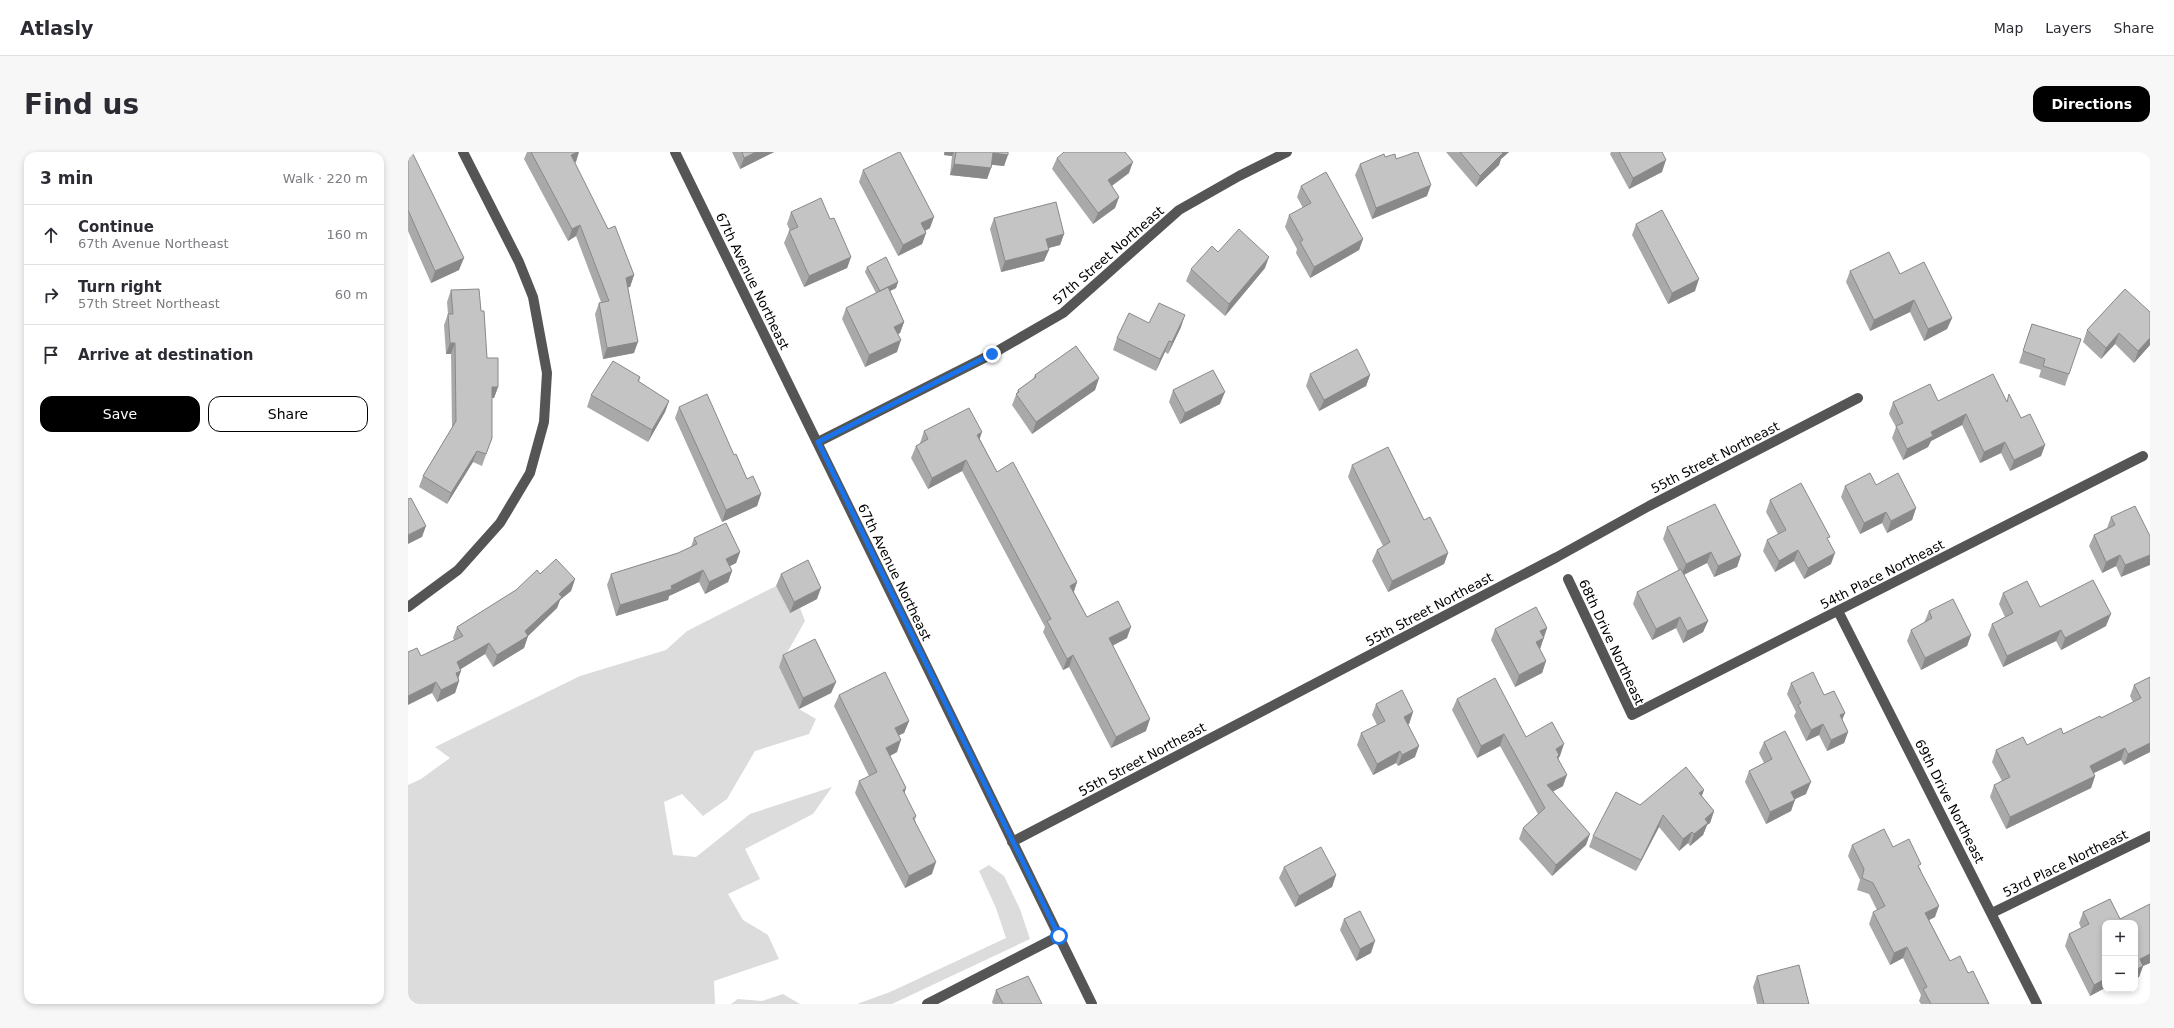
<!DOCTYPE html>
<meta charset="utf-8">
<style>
body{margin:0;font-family:"DejaVu Sans",sans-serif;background:#f7f7f7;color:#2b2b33}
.controls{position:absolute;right:12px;bottom:12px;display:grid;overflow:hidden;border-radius:8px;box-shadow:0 2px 6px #0003}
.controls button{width:36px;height:36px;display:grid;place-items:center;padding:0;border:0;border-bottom:1px solid #e1e1e2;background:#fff;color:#2b2b33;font:20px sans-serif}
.stop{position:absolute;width:12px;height:12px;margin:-9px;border:3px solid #1a73e8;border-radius:50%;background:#fff}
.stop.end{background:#1a73e8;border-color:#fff;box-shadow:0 1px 4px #0008}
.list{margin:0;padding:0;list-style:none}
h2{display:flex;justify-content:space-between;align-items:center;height:52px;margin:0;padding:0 16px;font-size:17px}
h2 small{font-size:13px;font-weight:400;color:#7c7c81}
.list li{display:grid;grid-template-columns:26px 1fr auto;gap:12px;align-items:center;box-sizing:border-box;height:60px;padding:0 16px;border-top:1px solid #e1e1e2}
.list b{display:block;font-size:15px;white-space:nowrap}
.list p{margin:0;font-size:13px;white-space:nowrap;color:#7c7c81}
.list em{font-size:13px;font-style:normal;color:#7c7c81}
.actions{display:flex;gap:8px;padding:12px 16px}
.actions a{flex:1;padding:9px 0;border:1px solid #000;border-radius:12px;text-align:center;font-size:14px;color:#000}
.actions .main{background:#000;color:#fff}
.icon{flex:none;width:22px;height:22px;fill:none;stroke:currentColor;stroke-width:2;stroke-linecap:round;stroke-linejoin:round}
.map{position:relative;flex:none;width:1742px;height:852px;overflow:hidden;border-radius:12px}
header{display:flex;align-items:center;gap:24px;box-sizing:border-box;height:56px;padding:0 20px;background:#fff;border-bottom:1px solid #e1e1e2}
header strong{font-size:19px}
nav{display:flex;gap:22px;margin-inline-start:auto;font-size:14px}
.intro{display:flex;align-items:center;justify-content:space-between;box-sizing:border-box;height:96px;padding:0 24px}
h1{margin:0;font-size:28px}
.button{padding:10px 18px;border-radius:12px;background:#000;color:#fff;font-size:14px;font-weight:700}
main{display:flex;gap:24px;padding:0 24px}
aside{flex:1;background:#fff;border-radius:12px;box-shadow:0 2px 6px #0003}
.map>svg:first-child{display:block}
.green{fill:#dcdcdc}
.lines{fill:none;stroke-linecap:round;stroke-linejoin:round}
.minor{stroke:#555;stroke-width:10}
.wall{fill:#a9a9a9}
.shaded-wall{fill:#898989}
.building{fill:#c4c4c4;stroke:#898989}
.route{stroke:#1a73e8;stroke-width:5}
.labels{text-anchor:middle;stroke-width:3;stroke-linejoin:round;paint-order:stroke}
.street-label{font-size:13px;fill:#000;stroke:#fff}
</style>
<header>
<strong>Atlasly</strong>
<nav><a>Map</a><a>Layers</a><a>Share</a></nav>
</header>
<div class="intro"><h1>Find us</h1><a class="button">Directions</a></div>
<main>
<aside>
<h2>3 min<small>Walk · 220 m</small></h2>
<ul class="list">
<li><svg class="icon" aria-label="ahead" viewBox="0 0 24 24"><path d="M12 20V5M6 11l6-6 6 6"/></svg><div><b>Continue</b><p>67th Avenue Northeast</p></div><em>160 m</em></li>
<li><svg class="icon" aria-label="right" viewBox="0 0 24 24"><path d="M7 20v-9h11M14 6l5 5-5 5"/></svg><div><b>Turn right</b><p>57th Street Northeast</p></div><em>60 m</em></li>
<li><svg class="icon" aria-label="arrive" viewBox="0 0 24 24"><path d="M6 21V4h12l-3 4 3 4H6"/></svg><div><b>Arrive at destination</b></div></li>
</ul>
<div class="actions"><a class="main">Save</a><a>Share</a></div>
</aside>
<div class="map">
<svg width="1742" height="852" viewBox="0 0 1742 852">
<rect width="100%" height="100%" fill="#fff"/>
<path class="green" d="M368 434 382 461 392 456 397 469 371 515 391 557 408 567 401 582 347 599 319 647 295 664 274 642 256 650 265 703 288 705 342 662 424 635 405 662 337 697 352 727 320 742 335 768 360 783 371 807 306 829 307 852H0V633L13 627 42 606 27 595 172 524 258 498 279 479Z
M581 713 596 724 612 757 622 787 484 852H449L482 840 598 786 588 756 571 719Z
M375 842 392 852H323L330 847 354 849Z"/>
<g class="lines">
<path class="minor" d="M267 0 684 852
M410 290 584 202 655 161 771 58 831 24 879 0
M1160 427 1224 563 1735 304
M0 455 50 418 92 371 122 321 136 270 139 221 125 145 111 110 55 0
M1430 459 1629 852
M604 690 1149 405 1241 354 1450 246
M1584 761 1742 684
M519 852 651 784"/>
</g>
<path class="wall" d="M0 0 51 118 23 131 0 79Z
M119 0H123L168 10 166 11 200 77 226 123 222 135H220L226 201 195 207 187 162 191 151 193 150 168 84 160 89 116 7Z
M324 0H366L332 17Z
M536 0H600L596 14 584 13 579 27 542 23 544 4 536 3Z
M1038 0H1101L1093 7 1091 13 1068 35Z
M1203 0H1254V20L1221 37 1202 2Z
M977 5 988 7 1019 44 964 67 947 23 952 12Z
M649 6 721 21 704 34 711 45 707 56 685 72 644 17Z
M455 18 522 76 517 79 518 81 514 92 490 104 451 30Z
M893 34 955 87 951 98 902 126 888 101 889 97 877 75 881 63 895 56 889 45Z
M383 60 422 67 443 105 439 116 396 135 376 91 381 79H382L379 72Z
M586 66 656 82 652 93 640 96 636 109 593 120 582 77Z
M1228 72 1287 139 1260 152 1224 83Z
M810 100 857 116 817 164 778 129 783 117Z
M459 115 490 130 488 136 482 139 496 170 492 181 490 182 489 200 457 215 434 167 438 156 468 141 457 120Z
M1442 119 1492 122 1544 166 1539 177 1516 189 1502 160 1462 179 1438 130Z
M1717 137 1742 193 1726 211 1707 192 1693 207 1675 190 1679 178Z
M43 138 73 159 79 206 90 235 86 246H84V286L74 314 65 310 39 352 11 335 15 324 44 276 43 202H38L36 173 40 162 39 150Z
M741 171 773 175 760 202 757 200 748 219 705 198 709 186Z
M1624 172 1661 222 1657 234 1631 225 1633 218 1611 211Z
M902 222 962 223 958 234 911 259 898 234Z
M627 223 691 226 687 238 624 282 604 253 610 238 625 227Z
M232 225 231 230 261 249 257 260 240 290 179 255 183 243Z
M765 238 812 252 772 272 761 250Z
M1530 249H1599L1613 266 1637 293 1633 304 1602 319 1593 301 1572 311 1554 273 1523 289 1520 295 1495 308 1484 286 1488 275 1481 262 1485 250Z
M271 255 326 303 339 327 353 342 349 354 314 370 267 266Z
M516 279 572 287 589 320 669 430 666 440 679 465 719 486 704 494 738 579 703 596 661 515 655 518 635 480 637 475 554 319 520 337 503 306 508 294 512 292V291Z
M944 313 1016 368 1040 401 1036 412 980 440 964 409 969 398 975 394 940 325Z
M1468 333 1508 356 1504 368 1479 381 1474 371 1452 382 1433 345 1437 334Z
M1362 348 1421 389 1423 412 1396 427 1386 409 1367 420 1355 399 1359 388 1370 382 1358 360Z
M1703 365 1742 384 1713 425 1708 414 1694 421 1681 394 1686 383 1699 376Z
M1259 375 1333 403 1329 415 1306 425 1299 411 1276 423 1300 469 1295 480 1275 491 1268 476 1244 488 1225 452 1229 440 1271 419 1255 387Z
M286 386 332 400 328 411 322 414 324 419 320 430 297 442 291 430 261 444 260 448 208 464 199 433 203 422 270 401 283 395Z
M132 422 167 427 163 439 152 448 149 456 120 484 116 496 85 515 77 502 52 517 50 527 51 529 47 541 29 550 24 541 13 504 46 488 45 486 49 475 108 438Z
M373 422 409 447 382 461 368 434Z
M1595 441 1632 455 1698 474 1653 498 1648 489 1595 515 1580 483 1584 472 1597 465 1591 452Z
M1521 459 1563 483 1559 494 1513 518 1499 489 1503 478 1516 471Z
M1139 476 1132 497 1138 509 1134 521 1107 535 1083 488 1087 477Z
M375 503 428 530 423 541 391 557 371 515Z
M1742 525V600L1716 613 1713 608 1685 621 1687 624 1683 636 1598 677 1582 645 1586 633 1594 629 1584 610 1588 598 1619 593 1655 582 1693 566 1725 550 1722 544 1726 533Z
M1383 531 1416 543 1437 561 1434 567 1440 580 1436 591 1419 599 1411 583 1398 589 1386 564 1388 560 1379 542Z
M431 543 501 569 496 581 491 583 489 600 482 604 498 636 496 642 508 664 507 668 524 722 497 736 447 641 451 629 461 624 426 554Z
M1049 547 1152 604 1151 605 1150 607 1155 634 1145 639 1178 693 1144 724 1111 687 1115 676 1130 662 1092 594 1069 606 1044 558Z
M968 552 1005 560 1001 572H1000L1007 605 990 614 988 611 965 623 949 593 953 581 969 573 964 563Z
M1356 590 1398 642 1386 647 1383 659 1358 672 1337 630 1341 619 1356 611 1351 601Z
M1294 644 1306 659 1302 671 1299 673 1295 683 1282 694 1280 691 1271 699 1251 675 1228 719 1181 695 1185 684 1232 653Z
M1444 693 1485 695 1512 716 1527 765 1521 768 1542 809 1560 821 1581 852H1513L1511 849 1513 843 1495 806 1482 813 1461 772 1465 760 1469 758 1461 742 1449 738 1452 728 1440 704Z
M876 715 928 723 924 735 887 755 871 726Z
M1702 747 1712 767 1742 752V811L1735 814 1731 825 1727 827V771H1697V836L1682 844 1657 794 1661 782 1673 776 1671 771 1675 760Z
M936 767 963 801 948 809 932 778Z
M1349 824 1401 852H1349L1345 835Z
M588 838 634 852H585L584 850Z"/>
<path class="shaded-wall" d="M170 0H171L168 10 158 15 163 3Z
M348 0H366L332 17 336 6Z
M537 0H546L544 4 536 3Z
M1093 0H1101L1093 7 1091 13 1068 35 1072 24Z
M585 1 600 3 596 14 581 12Z
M1258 8 1254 20 1221 37 1225 26Z
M725 10 721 21 695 40 700 28Z
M546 12 583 16 579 27 542 23Z
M1023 33 1019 44 964 67 968 56Z
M711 45 707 56 685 72 690 61Z
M526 65 522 76 509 83 513 71Z
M172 73 168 84 160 89 164 77Z
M518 81 514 92 490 104 495 93Z
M656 82 652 93 633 98 638 87Z
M955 87 951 98 902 126 906 115Z
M641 98 636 109 593 120 597 109Z
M443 105 439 116 396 135 401 124Z
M861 105 857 116 817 164 821 152Z
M56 106 51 118 23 131 27 119Z
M226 123 222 135 214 137 218 126Z
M1291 127 1287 139 1260 152 1264 141Z
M490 130 488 136 470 145 472 139Z
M1506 148 1502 160 1462 179 1466 168Z
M777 163 773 175 760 202 764 190Z
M1544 166 1539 177 1516 189 1520 177Z
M496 170 492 181 482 186 486 175Z
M1711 181 1707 192 1693 207 1698 196Z
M1742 186V193L1726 211 1730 199Z
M493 188 489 200 457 215 461 203Z
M761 189 757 200 748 219 752 207Z
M230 190 226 201 195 207 199 196Z
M42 191H47L43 202H38Z
M962 223 958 234 911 259 916 248Z
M691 226 687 238 624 282 628 270Z
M84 235H90L86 246H80Z
M817 240 812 252 772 272 777 261Z
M261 249 257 260 240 290 244 278Z
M1558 262 1554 273 1523 289 1520 295 1495 308 1499 297 1523 280Z
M574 280 570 292 569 283Z
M1597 290 1593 301 1572 311 1576 300Z
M1637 293 1633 304 1602 319 1606 308Z
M69 299 65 310 39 352 43 341Z
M558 308 554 319 520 337 524 326Z
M353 342 349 354 314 370 318 358Z
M1508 356 1504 368 1479 381 1483 369Z
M1478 360 1474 371 1452 382 1456 371Z
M18 374 14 385 0 392V383Z
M1390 398 1386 409 1367 420 1371 409Z
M332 400 328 411 314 418 318 407Z
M1303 400 1299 411 1273 424 1278 412Z
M1040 401 1036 412 980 440 984 429Z
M1427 401 1423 412 1396 427 1400 416Z
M1333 403 1329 415 1306 425 1310 414Z
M1712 403 1708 414 1694 421 1698 410Z
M1742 403V413L1713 425 1717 413Z
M295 418 291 430 261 444 260 448 208 464 212 453 263 434Z
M324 419 320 430 297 442 301 430Z
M167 427 163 439 152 448 149 456 120 484 116 496 85 515 89 503 117 479 151 442Z
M669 430 665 441 662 434Z
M413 436 409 447 382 461 386 450Z
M1703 462 1698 474 1653 498 1657 486Z
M1272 465 1268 476 1244 488 1248 477Z
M1300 469 1295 480 1275 491 1279 479Z
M723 475 719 486 696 498 701 486Z
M1139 476 1132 497 1124 501 1132 479Z
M1653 478 1648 489 1595 515 1599 504Z
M1563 483 1559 494 1513 518 1517 506Z
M81 491 77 502 45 522 49 510Z
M665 503 661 515 655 518 659 507Z
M1138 509 1134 521 1107 535 1111 523Z
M53 519 49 530 48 521Z
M51 529 47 541 29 550 33 538Z
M28 530 24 541 0 553V544Z
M428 530 423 541 391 557 395 546Z
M1005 560 1001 572 992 576 996 565Z
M1437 561 1432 573V563Z
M742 567 738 579 703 596 708 585Z
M501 569 496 581 483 587 487 576Z
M1415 572 1411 583 1398 589 1403 578Z
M1440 580 1436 591 1419 599 1423 588Z
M1096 582 1092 594 1069 606 1073 594Z
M493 588 489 600 474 608 478 596Z
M1742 591V600L1716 613 1720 602Z
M1156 592 1152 604 1151 605 1147 615 1148 597Z
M1011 594 1007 605 990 614 994 603Z
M1717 596 1713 608 1678 625 1682 614Z
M992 599 988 611 965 623 969 612Z
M1159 623 1155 634 1135 645 1139 633Z
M1687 624 1683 636 1598 677 1602 665Z
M1403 630 1398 642 1379 651 1383 640Z
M498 636 494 648 495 638Z
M1296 638 1292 649 1291 641Z
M1387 648 1383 659 1358 672 1362 660Z
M1306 659 1302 671 1299 673 1295 683 1282 694 1286 682 1297 667Z
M1255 663 1251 675 1228 719 1233 708Z
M1284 680 1280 691 1271 699 1275 687Z
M1182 682 1178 693 1144 724 1148 713Z
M528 710 524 722 497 736 501 724Z
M928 723 924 735 887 755 891 744Z
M1531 754 1527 765 1513 772 1517 761Z
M967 789 963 801 948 809 952 797Z
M1499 795 1495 806 1482 813 1486 801Z
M1742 802V811L1735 814 1731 825 1727 827V818L1732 807Z
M1697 827V836L1682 844 1686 833Z"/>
<path class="building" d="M0 0H4L56 106 27 119 0 58Z
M123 0H170L163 3 200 77 207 74 226 123 218 126 230 190 199 196 191 151 201 149 172 73 164 77Z
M334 0H348L336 6Z
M491 0H492L526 65 513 71 518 81 495 93 455 18Z
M548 0H600V3L585 1 583 16 546 12Z
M656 0H717L725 10 700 28 711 45 690 61 649 6Z
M1008 0H1010L1023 33 968 56 952 12 976 2 977 5 987 2 988 7Z
M1052 0H1094L1095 1 1072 24Z
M1211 0H1254L1258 8 1225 26Z
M918 20 955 87 906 115 892 90 895 88 881 63 903 51 893 34Z
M413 46 422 67 426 66 443 105 401 124 381 79 390 75 383 60Z
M648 50 656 82 638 87 641 98 597 109 586 66Z
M1254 58 1291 127 1264 141 1228 72Z
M831 77 861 105 821 152 783 117 804 94 810 100Z
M1481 100 1492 122 1516 110 1544 166 1520 177 1506 148 1466 168 1442 119Z
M478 105 490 130 472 139 459 115Z
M480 135 496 170 486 175 493 188 461 203 438 156Z
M71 137 73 159H76L79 206H90V235H84V286L78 302 69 299 43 341 15 324 48 269 47 191H42L40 162H45L43 138Z
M1717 137 1742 160V186L1730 199 1711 181 1698 196 1679 178Z
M751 151 777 163 764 190 761 189 752 207 709 186 721 161 741 171Z
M1624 172 1673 187 1661 222 1635 214 1637 207 1615 199Z
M668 194 691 226 628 270 608 242 611 240 610 238 628 225 627 223Z
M949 197 962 223 916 248 902 222Z
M205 209 232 225 230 229 261 249 244 278 183 243Z
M805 218 817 240 777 261 765 238Z
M1585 222 1599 250 1601 242 1613 266 1622 262 1637 293 1606 308 1597 290 1576 300 1558 262 1523 280 1525 284 1499 297 1488 274 1495 271 1485 250 1522 232 1530 249Z
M299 242 326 303 328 302 339 327 345 324 353 342 318 358 271 255Z
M561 256 574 280 569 283 589 320 605 310 669 430 662 434 679 465 710 449 723 475 701 486 742 567 708 585 665 503 659 507 639 469 643 467 558 308 524 326 508 294 520 287 516 279Z
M980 295 1016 368 1022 365 1040 401 984 429 969 398 982 390 944 313Z
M1462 321 1468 333 1490 321 1508 356 1483 369 1478 360 1456 371 1437 334Z
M1393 331 1422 385 1419 386 1427 401 1400 416 1390 398 1371 409 1359 388 1378 378 1362 348Z
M3 346 18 374 0 383V347Z
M1307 352 1333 403 1310 414 1303 400 1278 412 1259 375Z
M1727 354 1742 384V403L1717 413 1712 403 1698 410 1686 383 1707 373 1703 365Z
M318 371 332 400 318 407 324 419 301 430 295 418 263 434 264 437 212 453 203 422 270 401 289 392 286 386Z
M148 407 167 427 151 442 154 445 117 479 120 484 89 503 81 491 49 510 53 519 48 521 51 529 33 538 28 530 0 544V500L9 496 13 504 55 484 49 475 108 438 129 418 132 422Z
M400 408 413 436 386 450 373 422Z
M1273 417 1300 469 1279 479 1272 465 1248 477 1229 440Z
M1685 428 1703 462 1657 486 1653 478 1599 504 1584 472 1605 461 1595 441 1619 429 1632 455Z
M1545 447 1563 483 1517 506 1503 478 1524 466 1521 459Z
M1128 455 1139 476 1132 479 1136 486 1128 490 1138 509 1111 523 1087 477Z
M407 487 428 530 395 546 375 503Z
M477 520 501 569 487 576 493 588 478 596 498 636 495 638 508 664 505 666 528 710 501 724 451 629 469 620 431 543Z
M1405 520 1416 543 1426 539 1437 561 1432 563 1440 580 1423 588 1415 572 1403 578 1390 553 1393 551 1383 531Z
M1742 525V591L1720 602 1717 596 1682 614 1687 624 1602 665 1586 633 1602 625 1588 598 1615 585 1619 593 1653 576 1655 582 1692 564 1693 566 1733 546 1726 533Z
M1087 526 1118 585 1144 570 1156 592 1148 597 1151 603 1149 605 1159 623 1139 633 1182 682 1148 713 1115 676 1137 656 1096 582 1073 594 1049 547Z
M994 538 1005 560 996 565 1011 594 994 603 992 599 969 612 953 581 977 569 968 552Z
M1377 579 1403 630 1383 640 1387 648 1362 660 1341 619 1364 607 1356 590Z
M1278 615 1296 638 1291 641 1306 659 1297 667 1300 671 1286 682 1284 680 1275 687 1255 663 1233 708 1185 684 1208 640 1232 653Z
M1476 677 1485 695 1501 687 1513 712 1510 714 1531 754 1517 761 1542 809 1552 804 1560 821 1565 819 1581 852H1523L1515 837 1519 835 1499 795 1486 801 1465 760 1477 754 1465 731 1454 726 1456 717 1444 693Z
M913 695 928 723 891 744 876 715Z
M1702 747 1712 767 1742 752V802L1732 807 1735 814 1727 818V771H1697V827L1686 833 1661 782 1681 772 1675 760Z
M952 759 967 789 952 797 936 767Z
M1391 813 1401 852H1356L1349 824Z
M620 824 634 852H595L588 838Z"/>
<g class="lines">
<path class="route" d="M584 202 410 290 651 784"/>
</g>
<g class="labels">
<g class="street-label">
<text transform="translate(700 103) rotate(-41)" y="5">57th Street Northeast</text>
<text transform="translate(345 129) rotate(64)" y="5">67th Avenue Northeast</text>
<text transform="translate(1307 305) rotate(-27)" y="5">55th Street Northeast</text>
<text transform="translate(487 420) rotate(64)" y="5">67th Avenue Northeast</text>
<text transform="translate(1474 422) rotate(-27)" y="5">54th Place Northeast</text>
<text transform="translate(1021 457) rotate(-28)" y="5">55th Street Northeast</text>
<text transform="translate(1204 490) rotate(65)" y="5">68th Drive Northeast</text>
<text transform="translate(734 607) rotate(-28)" y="5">55th Street Northeast</text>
<text transform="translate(1542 649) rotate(63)" y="5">69th Drive Northeast</text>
<text transform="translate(1657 711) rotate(-26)" y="5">53rd Place Northeast</text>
</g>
</g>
</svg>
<div class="controls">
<button>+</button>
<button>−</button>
</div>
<div class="stop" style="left:651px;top:784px"></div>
<div class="stop end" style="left:584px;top:202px"></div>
</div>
</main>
